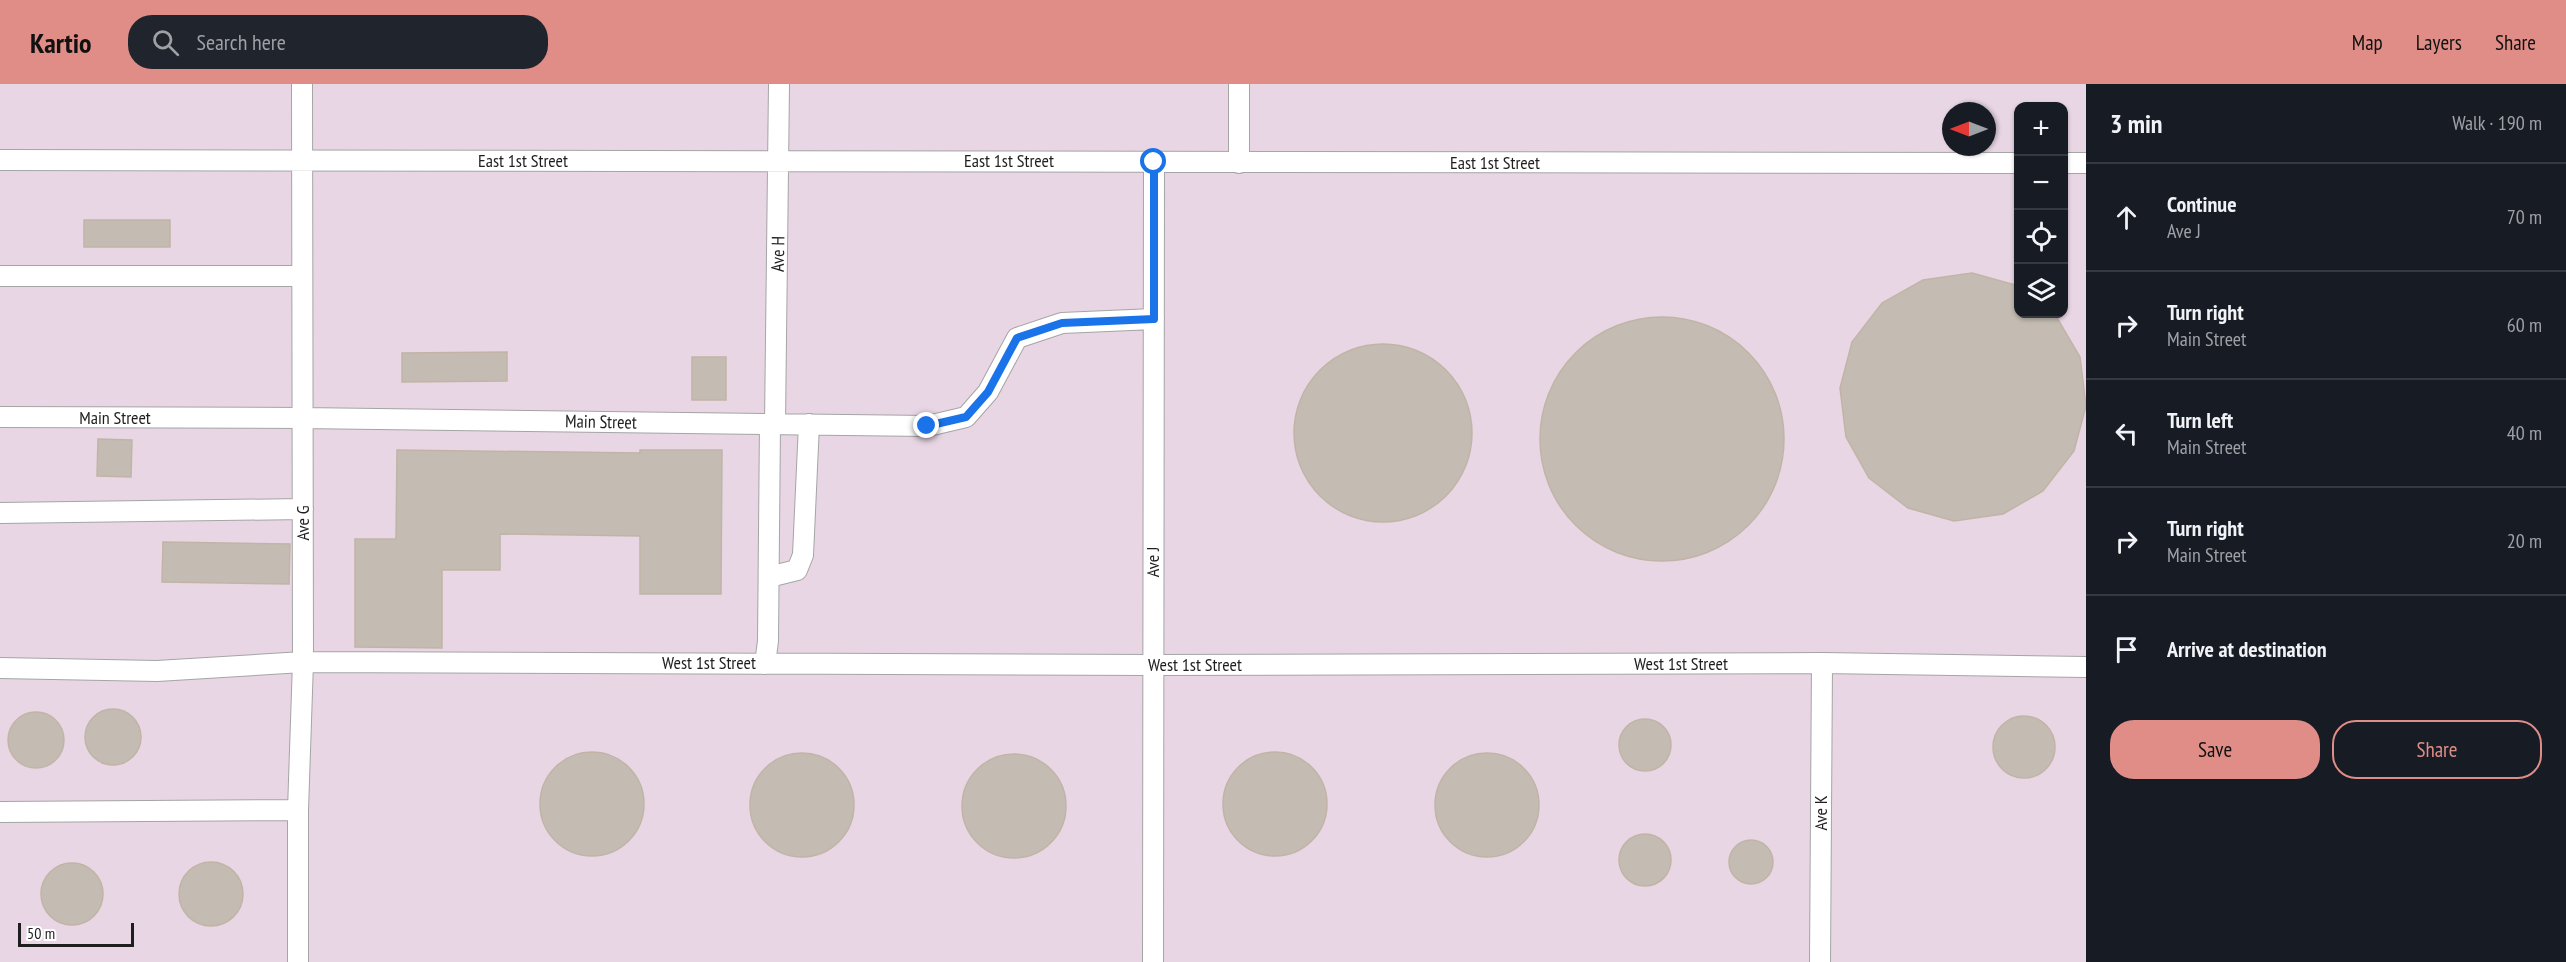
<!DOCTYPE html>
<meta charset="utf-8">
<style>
body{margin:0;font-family:"PT Sans Narrow",sans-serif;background:#20242c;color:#f1f3f6}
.controls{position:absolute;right:18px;top:18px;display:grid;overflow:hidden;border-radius:12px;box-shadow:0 2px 4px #0004}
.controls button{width:54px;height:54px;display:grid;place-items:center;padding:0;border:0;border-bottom:2px solid #363941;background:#171b24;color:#f1f3f6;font:30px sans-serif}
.compass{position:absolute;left:1942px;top:18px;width:54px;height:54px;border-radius:50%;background:#171b24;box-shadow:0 2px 4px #0004;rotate:270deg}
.scale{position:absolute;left:18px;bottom:15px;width:116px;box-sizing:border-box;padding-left:6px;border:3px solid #1e1e1e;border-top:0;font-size:16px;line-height:21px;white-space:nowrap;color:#1e1e1e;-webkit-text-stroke:4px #fff;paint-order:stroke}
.stop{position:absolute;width:18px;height:18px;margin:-14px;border:4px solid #1a73e8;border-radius:50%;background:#fff}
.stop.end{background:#1a73e8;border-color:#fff;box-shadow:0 2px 6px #0008}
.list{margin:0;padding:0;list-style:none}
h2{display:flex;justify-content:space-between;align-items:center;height:78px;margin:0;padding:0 24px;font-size:26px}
h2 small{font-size:20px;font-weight:400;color:#9ea1a6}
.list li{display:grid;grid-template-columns:39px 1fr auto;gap:18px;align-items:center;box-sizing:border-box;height:108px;padding:0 24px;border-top:2px solid #363941}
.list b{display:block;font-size:22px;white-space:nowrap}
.list p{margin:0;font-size:20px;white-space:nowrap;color:#9ea1a6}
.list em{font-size:20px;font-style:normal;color:#9ea1a6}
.actions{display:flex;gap:12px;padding:18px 24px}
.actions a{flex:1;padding:14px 0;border:2px solid #e08d87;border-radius:24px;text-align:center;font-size:21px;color:#e08d87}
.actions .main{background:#e08d87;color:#111}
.icon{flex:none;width:33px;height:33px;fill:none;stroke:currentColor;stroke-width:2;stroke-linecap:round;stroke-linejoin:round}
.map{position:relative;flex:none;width:2086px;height:878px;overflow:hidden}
header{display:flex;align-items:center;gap:36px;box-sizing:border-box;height:84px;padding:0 30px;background:#e08d87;color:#111}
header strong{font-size:28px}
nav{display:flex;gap:33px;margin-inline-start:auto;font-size:21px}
.search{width:420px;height:54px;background:#20242c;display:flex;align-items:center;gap:15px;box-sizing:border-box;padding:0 21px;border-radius:24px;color:#9ea1a6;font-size:22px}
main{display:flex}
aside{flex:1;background:#171b24}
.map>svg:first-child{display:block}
.industrial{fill:#e8d6e4;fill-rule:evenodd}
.building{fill:#c4bcb3;stroke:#c1b4a6;stroke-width:1.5}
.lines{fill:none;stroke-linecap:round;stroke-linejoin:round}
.minor-casing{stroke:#a5a5a5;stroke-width:22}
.minor{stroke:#fff;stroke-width:20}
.route{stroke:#1a73e8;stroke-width:8}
.labels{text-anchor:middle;stroke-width:4.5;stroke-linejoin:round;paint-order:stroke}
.street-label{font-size:18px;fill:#1e1e1e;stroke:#fff}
</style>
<header>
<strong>Kartio</strong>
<div class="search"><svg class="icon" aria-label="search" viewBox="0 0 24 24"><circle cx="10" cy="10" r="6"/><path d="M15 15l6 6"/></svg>Search here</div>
<nav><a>Map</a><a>Layers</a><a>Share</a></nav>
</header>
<main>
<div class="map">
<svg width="2086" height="878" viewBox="0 0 2086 878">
<rect width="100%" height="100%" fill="#efece4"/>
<path class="industrial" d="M0 0H2086V878H0ZM2018 22H2064V230H2018ZM1951 27H1987V63H1951Z"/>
<path class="building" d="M84 136H170V163H84Z
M1972 189 2019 202V230H2053L2056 232 2080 273 2086 322 2074 367 2043 407 2003 430 1954 437 1908 424 1869 394 1846 353 1840 304 1852 258 1882 219 1923 196Z
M1540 355a122 122 0 1 1 244 0a122 122 0 1 1-244 0Z
M1294 349a89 89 0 1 1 178 0a89 89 0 1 1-178 0Z
M507 268V297L402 298V269Z
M692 273H726V316H692Z
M98 355 132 356 131 393 97 392Z
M397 366 640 369V366H722L721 510H640V452L500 450V486H442V564L355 563V455H396Z
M163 458 290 460 289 500 162 498Z
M85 653a28 28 0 1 1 56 0a28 28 0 1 1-56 0Z
M8 656a28 28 0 1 1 56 0a28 28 0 1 1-56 0Z
M1993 663a31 31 0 1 1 62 0a31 31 0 1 1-62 0Z
M1619 661a26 26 0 1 1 52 0a26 26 0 1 1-52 0Z
M1223 720a52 52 0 1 1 104 0a52 52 0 1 1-104 0Z
M540 720a52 52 0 1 1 104 0a52 52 0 1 1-104 0Z
M1435 721a52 52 0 1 1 104 0a52 52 0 1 1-104 0Z
M750 721a52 52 0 1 1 104 0a52 52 0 1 1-104 0Z
M962 722a52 52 0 1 1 104 0a52 52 0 1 1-104 0Z
M1619 776a26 26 0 1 1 52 0a26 26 0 1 1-52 0Z
M1729 778a22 22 0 1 1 44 0a22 22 0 1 1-44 0Z
M179 810a32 32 0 1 1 64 0a32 32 0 1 1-64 0Z
M41 810a31 31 0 1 1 62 0a31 31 0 1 1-62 0Z"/>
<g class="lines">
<defs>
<path id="minor" d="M0 76 2018 79
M1239 79V0
M2064 79H2086
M0 192H302
M0 333 302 334 928 342 966 333 988 308 1017 254 1062 239 1154 235
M775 339 779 0
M0 429 303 425
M769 493 797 486 803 471 809 340
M765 580 768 557 770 339
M0 584 157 587 303 578 1153 581 1822 579 2086 583
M0 728 298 726
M298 878V726L303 578 302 0
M1153 878 1154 78
M1820 878 1822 579"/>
</defs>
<use href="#minor" class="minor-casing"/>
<use href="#minor" class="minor"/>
</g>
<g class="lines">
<path class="route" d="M927 342 966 333 988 308 1017 254 1062 239 1154 235V78"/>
</g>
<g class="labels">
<g class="street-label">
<text x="523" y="83">East 1st Street</text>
<text x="1009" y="83">East 1st Street</text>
<text x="1495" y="85">East 1st Street</text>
<text transform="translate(778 170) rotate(-89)" y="6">Ave H</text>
<text x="115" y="340">Main Street</text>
<text transform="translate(601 338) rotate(1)" y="6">Main Street</text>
<text transform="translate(303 439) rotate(-90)" y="6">Ave G</text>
<text transform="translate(1153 478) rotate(-90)" y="6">Ave J</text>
<text x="709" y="585">West 1st Street</text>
<text x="1681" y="586">West 1st Street</text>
<text x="1195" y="587">West 1st Street</text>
<text transform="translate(1821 729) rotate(-90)" y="6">Ave K</text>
</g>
</g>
</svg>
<div class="controls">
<button>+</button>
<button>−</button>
<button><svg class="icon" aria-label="locate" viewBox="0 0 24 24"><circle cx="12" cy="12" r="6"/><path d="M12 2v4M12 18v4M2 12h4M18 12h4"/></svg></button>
<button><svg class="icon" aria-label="layers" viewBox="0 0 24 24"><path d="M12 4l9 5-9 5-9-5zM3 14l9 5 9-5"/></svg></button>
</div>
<svg class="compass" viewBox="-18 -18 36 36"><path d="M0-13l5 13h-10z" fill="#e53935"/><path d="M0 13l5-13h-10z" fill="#9ea1a6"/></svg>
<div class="scale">50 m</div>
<div class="stop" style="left:1154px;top:78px"></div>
<div class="stop end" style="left:927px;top:342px"></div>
</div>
<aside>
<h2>3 min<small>Walk · 190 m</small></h2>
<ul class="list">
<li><svg class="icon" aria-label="ahead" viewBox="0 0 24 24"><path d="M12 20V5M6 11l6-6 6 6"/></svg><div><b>Continue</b><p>Ave J</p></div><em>70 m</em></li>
<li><svg class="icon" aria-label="right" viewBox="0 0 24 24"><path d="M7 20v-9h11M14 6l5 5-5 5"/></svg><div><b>Turn right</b><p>Main Street</p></div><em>60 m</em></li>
<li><svg class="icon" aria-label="left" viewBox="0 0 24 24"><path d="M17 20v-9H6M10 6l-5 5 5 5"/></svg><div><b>Turn left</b><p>Main Street</p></div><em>40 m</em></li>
<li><svg class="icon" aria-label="right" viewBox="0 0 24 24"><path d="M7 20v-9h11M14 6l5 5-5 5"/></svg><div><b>Turn right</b><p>Main Street</p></div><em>20 m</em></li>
<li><svg class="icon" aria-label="arrive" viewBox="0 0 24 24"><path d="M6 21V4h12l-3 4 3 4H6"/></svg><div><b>Arrive at destination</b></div></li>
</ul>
<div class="actions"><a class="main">Save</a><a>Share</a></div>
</aside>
</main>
